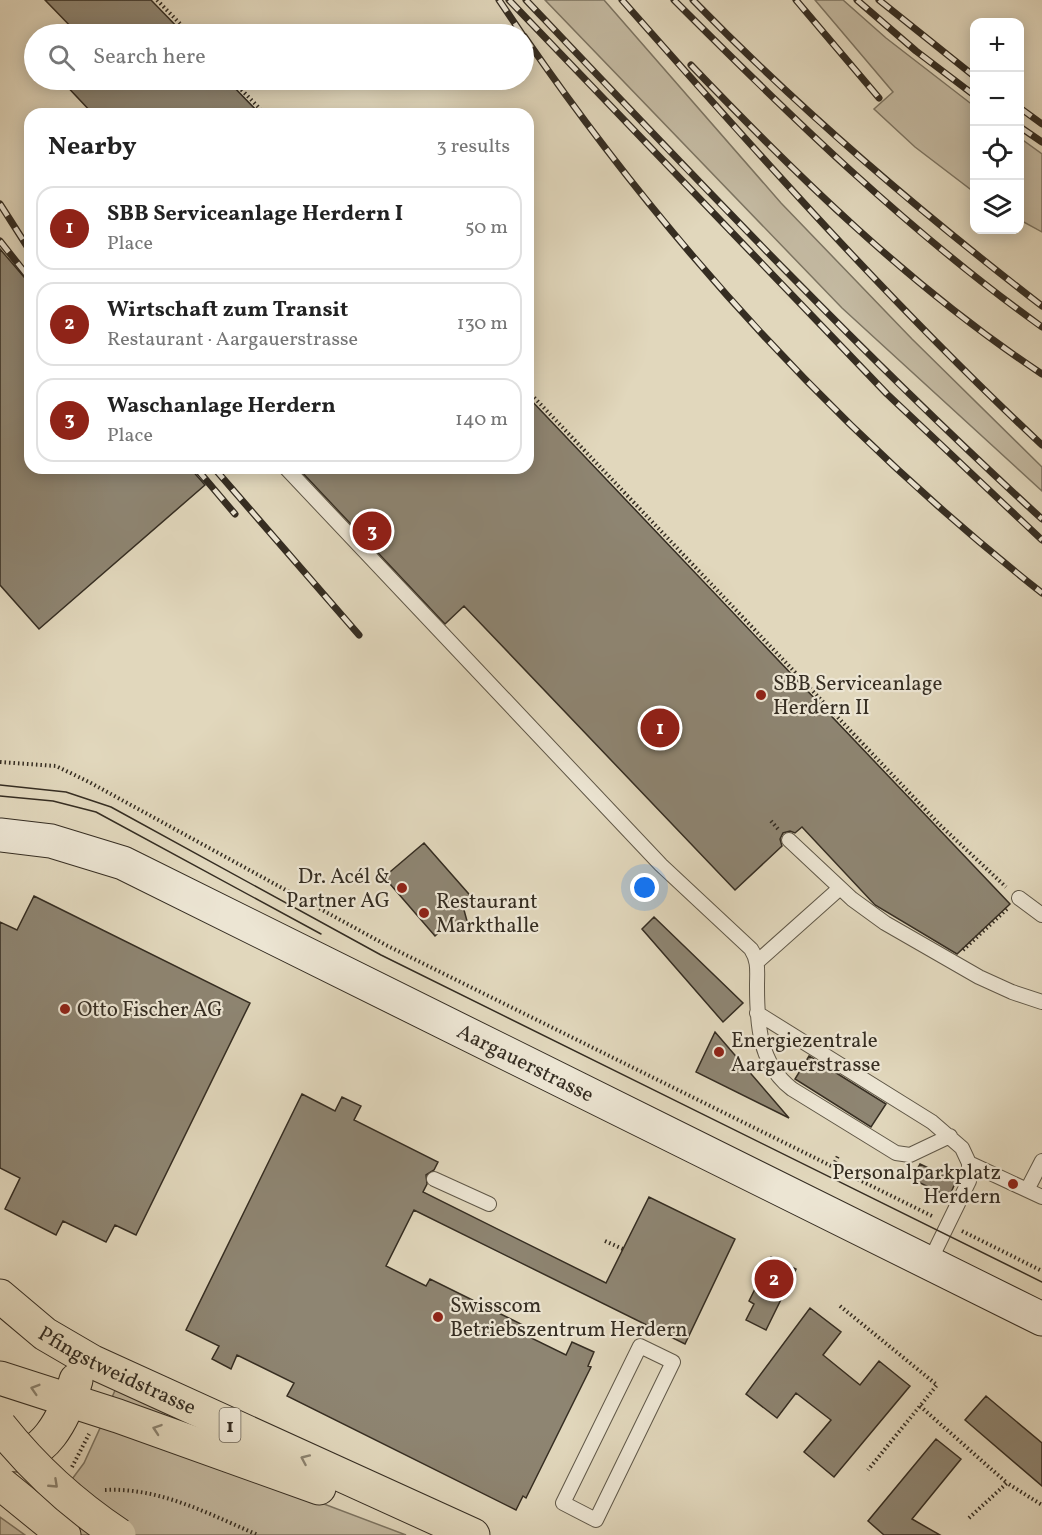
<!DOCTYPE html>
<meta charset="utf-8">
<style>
body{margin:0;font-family:Vollkorn,serif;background:#f6f6f6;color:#222}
.controls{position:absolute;right:18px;top:18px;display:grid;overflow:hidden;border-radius:12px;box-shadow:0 3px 15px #0003}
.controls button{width:54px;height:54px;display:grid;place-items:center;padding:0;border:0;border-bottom:2px solid #e0e0e0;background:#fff;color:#222;font:30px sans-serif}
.you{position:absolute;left:645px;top:888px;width:21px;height:21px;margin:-15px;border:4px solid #fff;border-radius:50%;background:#1a73e8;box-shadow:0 0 0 9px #1a73e833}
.badge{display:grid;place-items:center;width:39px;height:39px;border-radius:50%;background:#8f2418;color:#fff;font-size:20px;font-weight:700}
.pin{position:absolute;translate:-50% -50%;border:3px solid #fff;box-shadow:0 2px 6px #0006}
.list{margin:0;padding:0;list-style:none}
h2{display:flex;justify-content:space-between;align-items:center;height:78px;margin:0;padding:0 24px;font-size:26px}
h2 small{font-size:20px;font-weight:400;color:#767676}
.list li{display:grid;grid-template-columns:39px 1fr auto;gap:18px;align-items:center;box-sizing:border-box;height:84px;margin:0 12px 12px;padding:0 12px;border:2px solid #e0e0e0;border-radius:18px}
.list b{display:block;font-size:22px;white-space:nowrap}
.list p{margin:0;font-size:20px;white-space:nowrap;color:#767676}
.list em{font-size:20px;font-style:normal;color:#767676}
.icon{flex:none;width:33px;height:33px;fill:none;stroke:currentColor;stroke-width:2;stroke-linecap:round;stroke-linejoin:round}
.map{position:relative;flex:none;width:1042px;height:1535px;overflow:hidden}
.search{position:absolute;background:#fff;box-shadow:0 3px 15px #0003;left:24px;top:24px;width:510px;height:66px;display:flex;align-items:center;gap:15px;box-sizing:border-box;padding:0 21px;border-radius:33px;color:#767676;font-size:22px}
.panel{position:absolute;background:#fff;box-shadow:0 3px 15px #0003;left:24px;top:108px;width:510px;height:366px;border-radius:18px}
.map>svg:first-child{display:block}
.green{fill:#c4baa2;stroke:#7c7462;stroke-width:1.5}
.building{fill:#8e8572;stroke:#352d22;stroke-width:1.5}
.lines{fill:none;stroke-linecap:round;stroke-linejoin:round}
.lane-casing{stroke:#605848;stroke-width:16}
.secondary-casing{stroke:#352d22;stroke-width:35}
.primary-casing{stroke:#352d22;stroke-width:35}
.path{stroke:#352d22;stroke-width:4;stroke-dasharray:1.5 3;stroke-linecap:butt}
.lane{stroke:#ece5d3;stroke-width:14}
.secondary{stroke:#ece5d3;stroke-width:33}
.primary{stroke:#e1d7bc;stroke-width:33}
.tram{stroke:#352d22;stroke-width:1.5}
.rail-casing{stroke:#352d22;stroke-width:7}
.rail{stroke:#ece5d3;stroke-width:4.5;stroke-dasharray:14;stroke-linecap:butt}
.primary-bridge-casing{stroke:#352d22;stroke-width:35;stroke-linecap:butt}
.primary-bridge{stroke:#e1d7bc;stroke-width:33}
.oneway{stroke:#8b826f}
.poi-dot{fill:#8f2418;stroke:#ece5d3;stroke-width:2}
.labels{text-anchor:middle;stroke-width:4.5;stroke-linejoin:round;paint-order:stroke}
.shield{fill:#ece5d3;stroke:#6c6457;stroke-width:1.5}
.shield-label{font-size:20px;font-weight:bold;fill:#352d22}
.poi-label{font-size:21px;fill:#352d22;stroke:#ece5d3;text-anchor:start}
.street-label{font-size:21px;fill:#352d22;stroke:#ece5d3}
</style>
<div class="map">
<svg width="1042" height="1535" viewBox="0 0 1042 1535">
<rect width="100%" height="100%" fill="#e1d7bc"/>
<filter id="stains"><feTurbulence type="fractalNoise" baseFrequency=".00333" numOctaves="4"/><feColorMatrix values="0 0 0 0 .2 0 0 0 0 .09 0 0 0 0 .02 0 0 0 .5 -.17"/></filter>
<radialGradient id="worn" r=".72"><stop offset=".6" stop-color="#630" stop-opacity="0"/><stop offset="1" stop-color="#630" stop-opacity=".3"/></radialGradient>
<path class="green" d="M545 0H604L781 203 912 339 1042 467V491L842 308Z
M815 0H843L886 38 974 106V192L915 147 874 109 893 92Z
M1020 138 1042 154V232L1020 220Z
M116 1388 205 1428 203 1433 110 1402Z
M101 1426 279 1487 406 1535H81L49 1510 84 1463Z
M0 1517 25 1535H0Z"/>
<path class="building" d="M45 0H151L184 34H78Z
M61 80H227L260 114H93Z
M0 249 30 284V468H190L205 485 39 629 0 585Z
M528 397 1010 904 957 954 875 905 802 827 795 833 790 831 783 833 780 839 782 846 735 890 464 606 445 624 298 468H528Z
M424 843 475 901 464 910 467 921 456 930 446 926 435 936 384 877Z
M34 896 250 1003 136 1235 115 1225 106 1242 63 1221 56 1235 5 1209 20 1178 0 1168V922L17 930Z
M654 917 743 1003 723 1022 642 929Z
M715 1032 789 1118 696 1072Z
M809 1056 886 1104 871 1127 795 1079Z
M302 1094 335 1111 342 1097 361 1106 354 1120 438 1162 434 1170 426 1175 427 1184 423 1192 606 1283 649 1197 735 1239 685 1344 414 1210 386 1266 426 1286 430 1279 523 1325 519 1332 566 1355 572 1342 594 1352 588 1366 591 1367 526 1498 523 1496 516 1510 287 1396 294 1383 237 1355 231 1369 212 1359 219 1346 186 1330Z
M920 1164 956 1181 949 1197 912 1179Z
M771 1257 796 1269 766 1330 746 1320 754 1304 749 1301Z
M810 1308 841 1332 823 1355 860 1385 879 1361 910 1386 834 1477 804 1452 831 1420 796 1393 777 1418 746 1394Z
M986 1396 1042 1443V1486L965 1420Z
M936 1439 961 1459 912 1519 940 1535H884L868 1521Z"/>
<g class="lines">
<defs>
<path id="lane" d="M286 468 661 865 751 949C759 961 757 972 757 986 757 1024 759 1064 792 1089L896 1153 910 1155 950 1136
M789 840 852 899 885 923 979 977 1012 992 1042 1002
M1019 898 1042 915
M757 962 840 888
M757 1013 932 1122 962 1148 969 1163V1181L929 1263
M969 1163 1042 1197
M434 1179 489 1204
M1027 1190 1042 1161
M640 1346 673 1362 596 1520 563 1503Z"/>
<g id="secondary">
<path id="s1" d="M0 835 51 841 123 863 1042 1319"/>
</g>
<g id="primary">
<path id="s2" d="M0 1296 45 1334 93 1362 473 1535"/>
<path d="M0 1378 118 1416 319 1488"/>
<path d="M0 1451C43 1471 67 1411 76 1380"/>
<path d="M0 1483 64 1535"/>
</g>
</defs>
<use href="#lane" class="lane-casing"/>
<use href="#secondary" class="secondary-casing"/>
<use href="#primary" class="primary-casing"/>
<path class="path" d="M157 0 190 34
M232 80 265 114
M528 391 940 825 1006 887
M0 762 56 766 89 782 386 945 934 1217
M771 821 778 829
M963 950 1008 908
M833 1166 839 1154
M962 1231 1042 1271
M605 1241 623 1249
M840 1306 937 1385 868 1470
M920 1406 1007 1483
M72 1467 89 1434
M105 1490C159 1487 209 1514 258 1535
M969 1518 1007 1483 1042 1505"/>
<use href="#lane" class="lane"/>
<use href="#secondary" class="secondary"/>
<use href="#primary" class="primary"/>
<path class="tram" d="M0 785 66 792 111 807 381 955 1042 1282
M0 796 53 801 96 812 321 934"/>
<defs>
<path id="rail" d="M499 0 522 34
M509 0 887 394 1042 540
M526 0C694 177 862 355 1042 519
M622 0C758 154 891 304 1042 445
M674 0C790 116 908 231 1042 327
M693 0C801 111 919 211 1042 306
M796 0 879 98
M857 0 916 51 974 95
M879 0 974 76
M524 36C668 245 842 435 1042 593
M691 65C798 177 912 288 1042 374
M1020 108 1042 124
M1020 127 1042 142
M0 204 30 251
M0 241 30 279
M196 468 235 514
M214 468 359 635"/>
</defs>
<use href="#rail" class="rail-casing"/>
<use href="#rail" class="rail"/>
<defs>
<path id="primary-bridge" d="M0 1426C34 1469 74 1505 119 1535"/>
</defs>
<use href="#primary-bridge" class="primary-bridge-casing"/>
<use href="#primary-bridge" class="primary-bridge"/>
</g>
<defs><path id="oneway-chevron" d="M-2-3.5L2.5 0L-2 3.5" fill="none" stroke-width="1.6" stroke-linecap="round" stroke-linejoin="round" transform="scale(1.5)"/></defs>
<g class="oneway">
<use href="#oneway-chevron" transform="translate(35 1389) rotate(-163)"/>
<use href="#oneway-chevron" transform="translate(157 1429) rotate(-161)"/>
<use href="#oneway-chevron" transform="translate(305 1459) rotate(-156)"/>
<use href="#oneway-chevron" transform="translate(54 1484) rotate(43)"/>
</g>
<g class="poi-dot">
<circle cx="761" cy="695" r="6"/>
<circle cx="402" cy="888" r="6"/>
<circle cx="424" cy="913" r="6"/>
<circle cx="65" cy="1009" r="6"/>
<circle cx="719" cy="1052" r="6"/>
<circle cx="1013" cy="1184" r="6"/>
<circle cx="438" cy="1317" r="6"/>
</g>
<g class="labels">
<rect class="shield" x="219.5" y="1408" width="21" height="34" rx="4.5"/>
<g class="shield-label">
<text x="230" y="1432">1</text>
</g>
<g class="poi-label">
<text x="773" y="690">SBB Serviceanlage<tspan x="773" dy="24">Herdern II</tspan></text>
<text x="390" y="883" text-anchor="end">Dr. Acél &amp;<tspan x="390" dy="24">Partner AG</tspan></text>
<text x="436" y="908">Restaurant<tspan x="436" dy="24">Markthalle</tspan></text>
<text x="77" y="1016">Otto Fischer AG</text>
<text x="731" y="1047">Energiezentrale<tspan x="731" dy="24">Aargauerstrasse</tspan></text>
<text x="1001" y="1179" text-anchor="end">Personalparkplatz<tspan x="1001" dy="24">Herdern</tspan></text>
<text x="450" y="1312">Swisscom<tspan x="450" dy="24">Betriebszentrum Herdern</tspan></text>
</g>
<g class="street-label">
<text dy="7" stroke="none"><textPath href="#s1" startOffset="576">Aargauerstrasse</textPath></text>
<text dy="7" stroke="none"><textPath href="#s2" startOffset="140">Pfingstweidstrasse</textPath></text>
</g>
</g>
<rect width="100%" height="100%" filter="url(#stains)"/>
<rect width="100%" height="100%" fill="url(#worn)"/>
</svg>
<div class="controls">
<button>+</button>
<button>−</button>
<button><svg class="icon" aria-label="locate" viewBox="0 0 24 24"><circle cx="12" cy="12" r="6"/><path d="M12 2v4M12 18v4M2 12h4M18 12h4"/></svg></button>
<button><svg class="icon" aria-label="layers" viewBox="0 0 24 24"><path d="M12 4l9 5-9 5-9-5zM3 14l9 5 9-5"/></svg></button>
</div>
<div class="you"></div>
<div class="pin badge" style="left:660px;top:728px">1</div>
<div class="pin badge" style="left:774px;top:1279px">2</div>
<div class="pin badge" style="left:372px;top:531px">3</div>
<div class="search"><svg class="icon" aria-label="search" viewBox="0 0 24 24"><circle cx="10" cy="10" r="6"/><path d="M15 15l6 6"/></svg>Search here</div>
<section class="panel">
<h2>Nearby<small>3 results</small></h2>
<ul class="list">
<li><span class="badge">1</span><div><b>SBB Serviceanlage Herdern I</b><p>Place</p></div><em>50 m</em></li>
<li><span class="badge">2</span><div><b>Wirtschaft zum Transit</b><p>Restaurant · Aargauerstrasse</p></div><em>130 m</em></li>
<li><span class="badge">3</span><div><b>Waschanlage Herdern</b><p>Place</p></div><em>140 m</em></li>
</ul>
</section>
</div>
